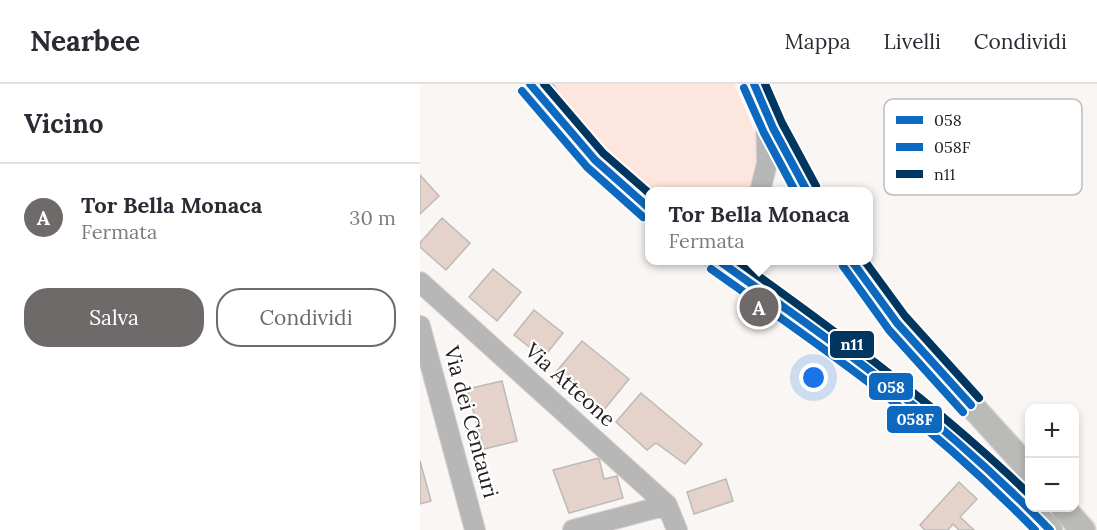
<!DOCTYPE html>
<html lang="it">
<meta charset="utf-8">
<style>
body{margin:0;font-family:Lora,serif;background:#f2f2f3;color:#2b2b33}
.controls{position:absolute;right:18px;bottom:18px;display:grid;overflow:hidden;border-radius:12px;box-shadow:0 3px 9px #0003}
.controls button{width:54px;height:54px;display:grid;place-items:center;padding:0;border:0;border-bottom:2px solid #e1e1e2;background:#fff;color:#2b2b33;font:30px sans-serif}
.you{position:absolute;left:394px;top:294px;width:21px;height:21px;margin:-15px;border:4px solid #fff;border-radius:50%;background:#1a73e8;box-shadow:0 0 0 9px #1a73e833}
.badge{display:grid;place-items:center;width:39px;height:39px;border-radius:50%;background:#6e6a69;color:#fff;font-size:20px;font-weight:700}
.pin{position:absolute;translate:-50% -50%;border:3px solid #fff;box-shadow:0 2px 6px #0006}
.popup{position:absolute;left:225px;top:103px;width:228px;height:78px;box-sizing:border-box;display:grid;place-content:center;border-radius:12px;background:#fff;filter:drop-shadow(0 2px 4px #0005);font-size:20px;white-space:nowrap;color:#7c7c81}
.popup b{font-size:22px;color:#2b2b33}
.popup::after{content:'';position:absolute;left:50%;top:100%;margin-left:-12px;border:12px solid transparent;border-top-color:#fff}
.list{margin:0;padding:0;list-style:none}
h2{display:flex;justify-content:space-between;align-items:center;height:78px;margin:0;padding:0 24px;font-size:26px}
h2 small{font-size:20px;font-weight:400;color:#7c7c81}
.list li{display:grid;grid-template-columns:39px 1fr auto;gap:18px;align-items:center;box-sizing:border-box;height:108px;padding:0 24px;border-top:2px solid #e1e1e2}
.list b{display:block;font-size:22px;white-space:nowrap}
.list p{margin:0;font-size:20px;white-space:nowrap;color:#7c7c81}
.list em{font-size:20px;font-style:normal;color:#7c7c81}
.actions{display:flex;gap:12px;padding:18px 24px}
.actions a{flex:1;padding:14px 0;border:2px solid #6e6a69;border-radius:24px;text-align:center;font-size:21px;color:#6e6a69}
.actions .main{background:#6e6a69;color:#fff}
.map{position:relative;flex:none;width:677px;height:446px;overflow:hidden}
header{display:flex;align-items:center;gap:36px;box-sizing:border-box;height:84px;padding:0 30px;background:#fff;border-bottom:2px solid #e1e1e2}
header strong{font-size:28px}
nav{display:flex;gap:33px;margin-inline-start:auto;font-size:21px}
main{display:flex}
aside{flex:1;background:#fff}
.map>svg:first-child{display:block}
.green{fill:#fde6dd}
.building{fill:#e4d2cb;stroke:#bcbab8;stroke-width:1.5}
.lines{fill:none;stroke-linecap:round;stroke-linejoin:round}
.minor-casing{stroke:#d7d4d3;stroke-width:22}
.major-casing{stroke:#d7d4d3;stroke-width:27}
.minor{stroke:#b7b7b7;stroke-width:20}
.major{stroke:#babab8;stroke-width:24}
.bus-1-casing{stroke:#fff;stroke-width:12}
.bus-2-casing{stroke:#fff;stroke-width:12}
.bus-3-casing{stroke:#fff;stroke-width:12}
.bus-1{stroke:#0c69bf;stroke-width:8}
.bus-2{stroke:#0c69bf;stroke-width:8}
.bus-3{stroke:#00365f;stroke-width:8}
.labels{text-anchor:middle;stroke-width:4.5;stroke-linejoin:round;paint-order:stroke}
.street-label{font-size:21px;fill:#221f1e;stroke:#fff}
.key{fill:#fff;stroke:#bdbcbc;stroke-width:1.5}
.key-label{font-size:16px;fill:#221f1e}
.line-badge{stroke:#fff;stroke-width:2}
.badge-label{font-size:16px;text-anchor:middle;font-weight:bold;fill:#fff}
</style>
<header>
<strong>Nearbee</strong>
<nav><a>Mappa</a><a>Livelli</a><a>Condividi</a></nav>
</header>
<main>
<aside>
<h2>Vicino<small></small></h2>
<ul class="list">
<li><span class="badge">A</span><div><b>Tor Bella Monaca</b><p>Fermata</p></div><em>30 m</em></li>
</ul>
<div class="actions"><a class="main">Salva</a><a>Condividi</a></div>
</aside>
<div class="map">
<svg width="677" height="446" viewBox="0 0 677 446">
<rect width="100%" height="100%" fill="#faf6f4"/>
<path class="green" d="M131 0H314L339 57 335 107H230L229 111C192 80 158 41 131 0Z"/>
<path class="building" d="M0 91 19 112 0 130Z
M22 134 50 159 26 186 0 163V159Z
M73 185 101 208 77 237 49 213Z
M114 226 143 249 123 274 94 251Z
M162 257 209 295 183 327 136 288Z
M82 297 97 357 64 365 47 305Z
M221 309 282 360 265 380 236 359 227 366 196 338Z
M179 374 184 395 197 392 203 414 149 429 133 386Z
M0 377 11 417 0 420Z
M306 395 313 417 274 430 267 408Z
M539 398 557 415 540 433 554 446H539L533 440 528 446H505L500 441Z"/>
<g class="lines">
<defs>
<path id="minor" d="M340 107 347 79 346 33
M0 198 247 421 257 446
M0 242 55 446
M153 446 247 421"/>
<path id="major" d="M120 0C124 8 128 17 133 25 153 61 197 100 230 125
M334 0 353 44 387 107
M297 176C364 224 433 270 496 323 542 362 588 403 630 446
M431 176 490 254 610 386
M643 424 663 446"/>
</defs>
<use href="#minor" class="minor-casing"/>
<use href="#major" class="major-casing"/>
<use href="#minor" class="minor"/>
<use href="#major" class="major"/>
<defs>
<path id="bus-1" d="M110 0 175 76 230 125
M334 0 353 44 387 107
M298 176C356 218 415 258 471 303 527 347 580 395 630 446
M431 176 477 239 551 321"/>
<path id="bus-2" d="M324 4 344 49 375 107
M102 7 167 83 223 133
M423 182 469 246 543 328
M291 185C349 226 409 267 465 311 518 353 568 398 615 446"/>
<path id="bus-3" d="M124 0 183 69 230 110
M345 0 362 39 396 102
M316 176C418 249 519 323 610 411
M444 176 485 232 559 314"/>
</defs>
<use href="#bus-1" class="bus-1-casing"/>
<use href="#bus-2" class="bus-2-casing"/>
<use href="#bus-3" class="bus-3-casing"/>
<use href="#bus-1" class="bus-1"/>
<use href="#bus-2" class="bus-2"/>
<use href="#bus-3" class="bus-3"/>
</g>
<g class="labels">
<g class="street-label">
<text transform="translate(150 301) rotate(42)" y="7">Via Atteone</text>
<text transform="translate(51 338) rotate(75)" y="7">Via dei Centauri</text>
</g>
</g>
<rect x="464" y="15" width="198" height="96" rx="9" class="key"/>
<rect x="476" y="32" width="27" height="8" fill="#0c69bf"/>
<rect x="476" y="59" width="27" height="8" fill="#0c69bf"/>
<rect x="476" y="86" width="27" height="8" fill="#00365f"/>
<g class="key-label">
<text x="514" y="42">058</text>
<text x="514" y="69">058F</text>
<text x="514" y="96">n11</text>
</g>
<g class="line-badge">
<rect x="409" y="246" width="46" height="29" rx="6" fill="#00365f"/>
<rect x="448" y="288" width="46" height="29" rx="6" fill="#0c69bf"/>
<rect x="466" y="321" width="57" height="29" rx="6" fill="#0c69bf"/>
</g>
<g class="badge-label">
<text x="432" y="266">n11</text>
<text x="471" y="309">058</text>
<text x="495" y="341">058F</text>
</g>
</svg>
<div class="controls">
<button>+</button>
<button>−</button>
</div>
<div class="you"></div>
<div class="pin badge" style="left:339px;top:223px">A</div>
<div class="popup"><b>Tor Bella Monaca</b>Fermata</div>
</div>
</main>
